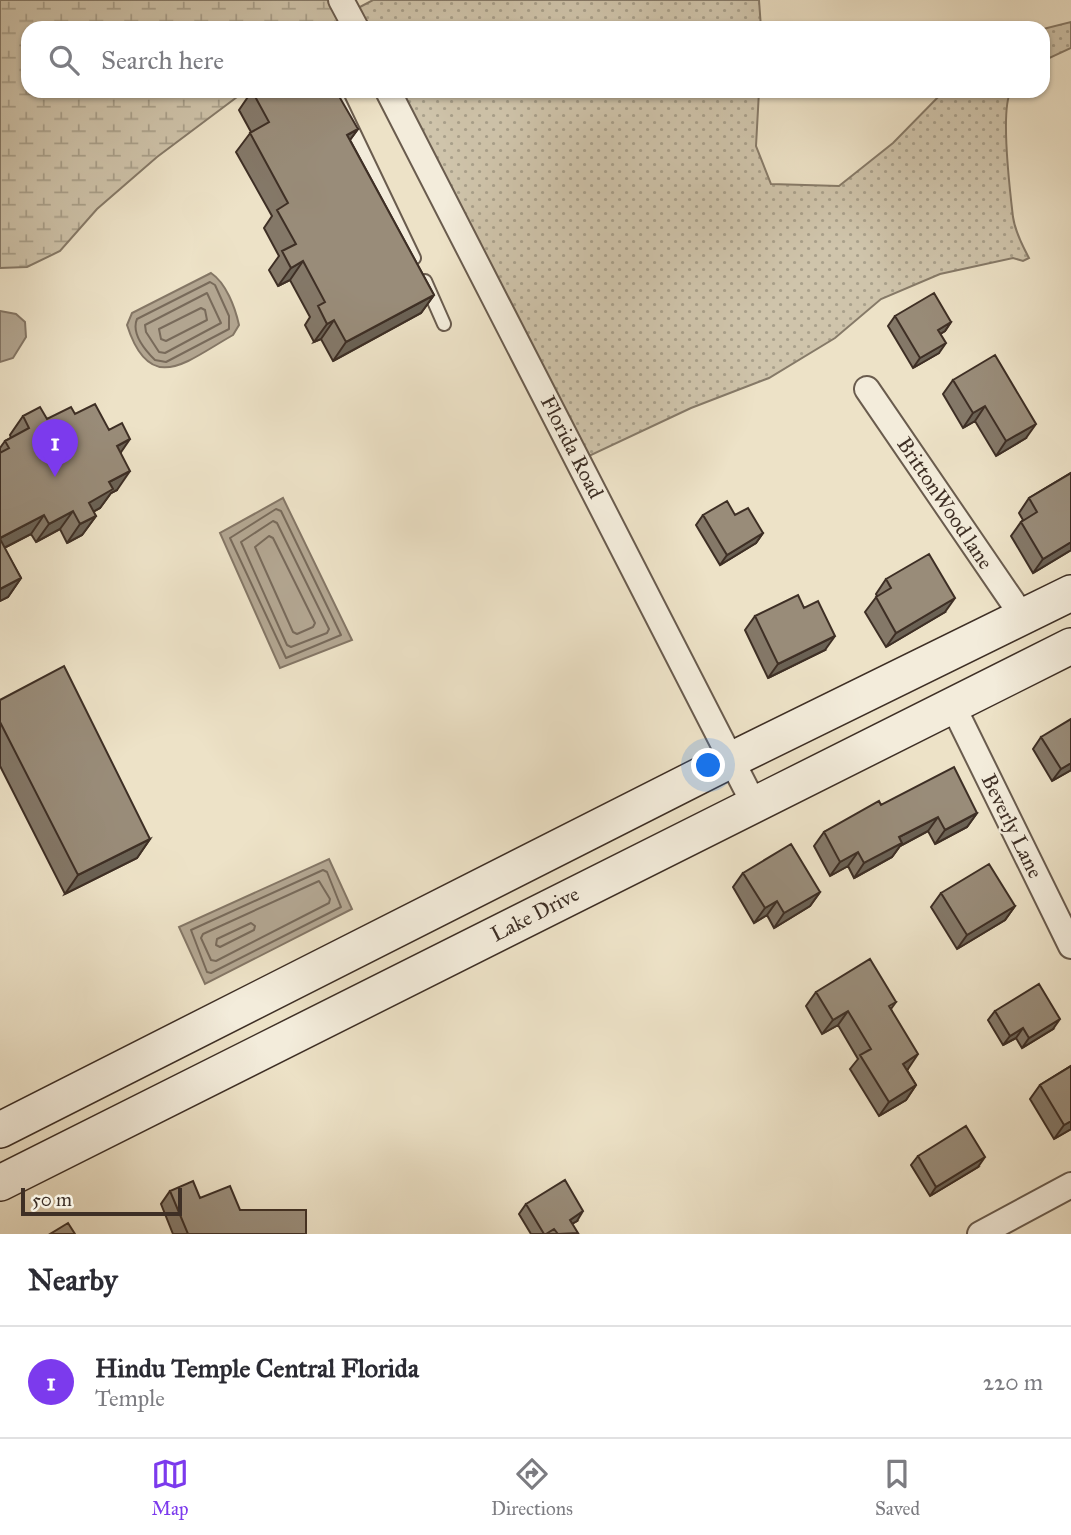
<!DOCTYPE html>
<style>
body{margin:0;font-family:"IM FELL Great Primer",serif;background:#f2f2f3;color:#2b2b33}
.scale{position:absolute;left:21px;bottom:18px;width:161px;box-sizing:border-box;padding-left:7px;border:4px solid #3e2f25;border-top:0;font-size:19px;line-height:24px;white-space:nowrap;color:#3e2f25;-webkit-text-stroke:5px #f3ecdb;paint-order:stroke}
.you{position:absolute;left:709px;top:766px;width:24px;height:24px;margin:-18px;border:5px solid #fff;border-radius:50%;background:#1a73e8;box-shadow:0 0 0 10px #1a73e833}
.badge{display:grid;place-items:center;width:46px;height:46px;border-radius:50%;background:#7c3aed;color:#fff;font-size:23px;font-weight:700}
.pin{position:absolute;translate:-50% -58px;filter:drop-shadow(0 2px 4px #0008)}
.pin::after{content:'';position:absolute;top:37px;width:24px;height:21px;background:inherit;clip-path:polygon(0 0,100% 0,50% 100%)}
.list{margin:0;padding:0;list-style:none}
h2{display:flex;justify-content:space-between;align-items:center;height:91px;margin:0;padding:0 28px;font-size:30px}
h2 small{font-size:23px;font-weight:400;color:#7c7c81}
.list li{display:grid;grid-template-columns:46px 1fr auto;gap:21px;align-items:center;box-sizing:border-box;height:112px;padding:0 28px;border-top:2px solid #e1e1e2}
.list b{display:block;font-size:26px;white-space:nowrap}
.list p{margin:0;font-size:23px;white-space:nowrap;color:#7c7c81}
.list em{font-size:23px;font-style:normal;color:#7c7c81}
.icon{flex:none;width:38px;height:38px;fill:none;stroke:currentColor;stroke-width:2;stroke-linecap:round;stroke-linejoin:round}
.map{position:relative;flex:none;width:1071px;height:1234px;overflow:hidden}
.search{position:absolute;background:#fff;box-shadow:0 2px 5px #0004;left:21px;right:21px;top:21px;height:77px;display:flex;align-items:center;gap:18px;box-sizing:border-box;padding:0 24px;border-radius:21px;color:#7c7c81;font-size:26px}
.sheet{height:203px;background:#fff}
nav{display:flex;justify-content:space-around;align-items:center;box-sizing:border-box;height:98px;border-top:2px solid #e1e1e2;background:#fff;font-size:19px;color:#7c7c81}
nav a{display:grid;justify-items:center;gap:4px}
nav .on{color:#7c3aed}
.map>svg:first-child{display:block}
.grass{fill:url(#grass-dots);stroke:#867a68;stroke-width:2}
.wetland{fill:url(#wetland-marsh);stroke:#867a68;stroke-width:2}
.water{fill:#b2a590;stroke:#847665;stroke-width:2}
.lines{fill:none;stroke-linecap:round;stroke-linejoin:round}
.shore{stroke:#786a5a;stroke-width:2}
.lane-casing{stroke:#6a5c4e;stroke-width:16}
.street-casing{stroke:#6a5c4e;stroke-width:28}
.secondary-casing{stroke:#3e2f25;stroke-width:38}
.lane{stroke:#f3ecdb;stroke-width:12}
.street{stroke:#f3ecdb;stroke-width:24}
.secondary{stroke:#f3ecdb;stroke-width:35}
.wall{fill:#847868;stroke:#3e2f25;stroke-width:2}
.shaded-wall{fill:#6b6255;stroke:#3e2f25;stroke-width:2}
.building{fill:#998c79;stroke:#3e2f25;stroke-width:2}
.labels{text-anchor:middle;stroke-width:5;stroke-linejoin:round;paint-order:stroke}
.street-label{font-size:21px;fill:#3e2f25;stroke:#f3ecdb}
</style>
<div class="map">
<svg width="1071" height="1234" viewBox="0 0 1071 1234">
<defs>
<pattern id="grass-dots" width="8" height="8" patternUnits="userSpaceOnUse" patternTransform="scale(1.75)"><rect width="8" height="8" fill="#cfc4ab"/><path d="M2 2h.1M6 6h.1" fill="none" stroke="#a9a08b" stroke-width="1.8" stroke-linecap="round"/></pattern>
<pattern id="wetland-marsh" width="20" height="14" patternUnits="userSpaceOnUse" patternTransform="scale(1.75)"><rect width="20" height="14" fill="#cfc4ab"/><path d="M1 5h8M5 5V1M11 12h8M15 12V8" fill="none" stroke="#a9a08b"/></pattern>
</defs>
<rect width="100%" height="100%" fill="#ede2c7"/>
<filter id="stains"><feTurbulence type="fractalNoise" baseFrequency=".00286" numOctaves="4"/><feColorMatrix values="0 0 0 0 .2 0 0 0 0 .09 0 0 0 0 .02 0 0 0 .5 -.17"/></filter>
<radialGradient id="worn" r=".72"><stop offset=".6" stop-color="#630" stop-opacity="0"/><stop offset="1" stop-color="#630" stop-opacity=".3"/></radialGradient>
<path class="grass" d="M373 0H759L761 28H368L358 8Z
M1071 22V48L1043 61V29Z
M400 91H759L756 146 771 184 839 186 893 143 944 91H1011C1000 109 1010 192 1013 217 1015 231 1022 245 1029 258L1023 261 1013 258 940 274 881 299 835 338 769 378 691 408 589 456Z"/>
<path class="wetland" d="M0 0H329L343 28H28V91H245L157 157 97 209 60 251 27 267 0 268Z"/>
<path class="water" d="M211 273C226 283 235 307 239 325L233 335C187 361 150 397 127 325L132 313Z
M0 311 16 314 25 322 26 337 13 358 0 362Z
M283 498 352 640 280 668 220 533Z
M329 859 352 909 205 984 179 927Z"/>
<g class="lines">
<path class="shore" d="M210 282 215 285 229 316V329L166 362 155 360C145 350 131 333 137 319Z
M207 293 221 323 165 353 159 352 146 332 145 325Z
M201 308 205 310 207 320 166 341 161 339 159 329Z
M276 509 281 511 341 635 286 658 230 538Z
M273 521 277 523 329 629 327 633 291 647 287 645 241 542Z
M269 536 273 538 315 623 313 627 297 634 293 632 255 547Z
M323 870 327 872 341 907 211 973 207 972 191 930Z
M319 881 330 899 329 903 216 961 211 960 201 938 203 934Z
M251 923 255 926 254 930 220 947 216 945 217 939Z"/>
<defs>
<path id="lane" d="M334 91 414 258
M425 281 444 324"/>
<path id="street" d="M341 0 356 28
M388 91 754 804
M867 389 1023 617
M953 706 1071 946
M980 1234 1071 1185"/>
<path id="secondary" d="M0 1130 733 759 1071 593
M0 1183 1071 646"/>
</defs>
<use href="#lane" class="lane-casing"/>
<use href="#street" class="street-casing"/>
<use href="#secondary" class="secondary-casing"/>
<use href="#lane" class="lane"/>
<use href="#street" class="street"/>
<use href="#secondary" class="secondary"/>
</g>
<path class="wall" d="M252 91 358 129 350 140 434 295 421 313 333 361 321 339 314 342 305 325 310 317 290 280 278 286 269 270 279 256 264 228 272 216 236 152 251 132 239 110Z
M895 316 951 322 945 331 940 334 939 353 913 368 888 326Z
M953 380 1026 438 996 456 975 421 963 428 943 394Z
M75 414 121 453 117 490 111 493 100 508 93 512 96 516 82 535 67 543 60 529 36 542 31 534 4 548 21 578 8 597 0 601V448L5 441 11 438 10 435 23 416 47 419Z
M1071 473V550L1033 573 1011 536 1021 522 1023 520 1019 513 1029 498Z
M703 515H735L763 533 756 543 720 565 696 525Z
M886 579 945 612 886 647 865 612 877 596 876 594Z
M755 616 825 650 768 678 745 630Z
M0 700 150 839 137 858 65 894 0 766Z
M1041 737 1071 770 1052 781 1033 749Z
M881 805 977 813 967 827 935 844 928 831 900 846 892 857 854 878 848 866 830 876 814 846 824 832Z
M743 873 820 892 810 906 774 928 767 915 754 923 733 887Z
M941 893 1015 906 1005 920 957 949 931 907Z
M816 992 896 1002 891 1009 908 1069 907 1070 916 1085 906 1100 879 1116 850 1069 858 1059 838 1025 822 1034 806 1006Z
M995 1011 1053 1029 1022 1048 1016 1038 1003 1045 988 1020Z
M1071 1066V1129L1054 1139 1030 1099 1040 1085Z
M918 1156 978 1167 930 1196 911 1165Z
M170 1191 200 1198 240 1210 306 1234H173L161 1204Z
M526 1204 577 1221 572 1224 577 1234H531L519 1214Z"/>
<path class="shaded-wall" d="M358 129 344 148 347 135Z
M303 261 290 280 278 286 291 268Z
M434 295 421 313 333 361 346 342Z
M334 320 321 339 314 342 327 324Z
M951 322 945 331 931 340 938 330Z
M946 343 939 353 913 368 920 358Z
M985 406 975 421 963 428 973 413Z
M1036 424 1026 438 996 456 1006 441Z
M130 439 117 458V446Z
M130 471 117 490 111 493 100 508 78 520 89 503 109 482Z
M73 511 60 529 36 542 49 524Z
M44 515 31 534 0 550V538Z
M96 516 82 535 67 543 80 524Z
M763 533 756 543 720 565 727 555Z
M1071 542V550L1033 573 1043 559Z
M21 578 8 597 0 601V589Z
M955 598 945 612 886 647 896 633Z
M835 636 825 650 768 678 778 664Z
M1071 763V770L1052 781 1061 769Z
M977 813 967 827 935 844 945 830Z
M938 817 928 831 900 846 892 857 854 878 864 863 899 837Z
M150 839 137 858 65 894 78 875Z
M858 852 848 866 830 876 840 862Z
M820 892 810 906 774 928 784 913Z
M777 901 767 915 754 923 765 908Z
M1015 906 1005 920 957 949 967 935Z
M848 1011 838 1025 822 1034 833 1020Z
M1060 1019 1053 1029 1022 1048 1029 1038Z
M1023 1028 1016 1038 1003 1045 1010 1036Z
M918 1054 908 1069 893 1078 903 1064Z
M916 1085 906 1100 879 1116 889 1102Z
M1071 1121V1129L1054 1139 1064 1125Z
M985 1157 978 1167 930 1196 936 1187Z
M583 1211 577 1221 563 1229 570 1220Z"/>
<path class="building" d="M252 91H336L358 129 347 135 434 295 346 342 334 320 327 324 318 306 325 302 303 261 291 268 282 251 296 244 277 210 288 203 250 133 269 122Z
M934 293 951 322 938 330 946 343 920 358 895 316Z
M995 355 1036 424 1006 441 985 406 973 413 953 380Z
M95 404 109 430 122 423 130 439 117 446 130 471 109 482 113 489 89 503 96 516 80 524 73 511 49 524 44 515 0 538V453L9 448 5 441 29 428 23 416 40 407 47 419 71 407 75 414Z
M1071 473V542L1043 559 1021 522 1037 512 1029 498Z
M727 501 735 515 748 508 763 533 727 555 703 515Z
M0 539 21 578 0 589Z
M929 554 955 598 896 633 876 597 891 588 886 579Z
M798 595 804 608 818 601 835 636 778 664 755 616Z
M64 666 150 839 78 875 0 722V700Z
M1071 719V763L1061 769 1041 737Z
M954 767 977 813 945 830 938 817 899 837 902 843 864 863 858 852 840 862 824 832 879 801 881 805Z
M791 844 820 892 784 913 777 901 765 908 743 873Z
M989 864 1015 906 967 935 941 893Z
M870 959 896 1002 889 1006 918 1054 903 1064 916 1085 889 1102 860 1055 871 1049 848 1011 833 1020 816 992Z
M1039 984 1060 1019 1029 1038 1023 1028 1010 1036 995 1011Z
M1071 1066V1121L1064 1125 1040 1085Z
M966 1126 985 1157 936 1187 918 1156Z
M565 1180 583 1211 570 1220 578 1233 558 1234 554 1229 546 1234H544L526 1204Z
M193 1181 200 1198 230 1186 240 1210H306V1234H188L170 1191Z
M68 1223 75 1234H50Z"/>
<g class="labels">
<g class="street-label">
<text transform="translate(572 447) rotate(63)" y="7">Florida Road</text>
<text transform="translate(945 503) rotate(56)" y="7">BrittonWood lane</text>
<text transform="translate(1012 826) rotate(64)" y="7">Beverly Lane</text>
<text transform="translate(535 914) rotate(-27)" y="7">Lake Drive</text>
</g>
</g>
<rect width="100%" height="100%" filter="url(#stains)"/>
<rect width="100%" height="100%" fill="url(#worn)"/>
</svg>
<div class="scale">50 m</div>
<div class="you"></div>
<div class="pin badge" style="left:55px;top:477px">1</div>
<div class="search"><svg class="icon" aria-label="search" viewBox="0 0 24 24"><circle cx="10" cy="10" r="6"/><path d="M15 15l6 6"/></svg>Search here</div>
</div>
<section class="sheet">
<h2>Nearby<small></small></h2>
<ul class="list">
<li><span class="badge">1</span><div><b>Hindu Temple Central Florida</b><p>Temple</p></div><em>220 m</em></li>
</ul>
</section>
<nav>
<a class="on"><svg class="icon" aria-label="map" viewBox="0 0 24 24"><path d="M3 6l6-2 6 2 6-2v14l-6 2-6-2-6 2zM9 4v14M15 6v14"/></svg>Map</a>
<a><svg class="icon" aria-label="directions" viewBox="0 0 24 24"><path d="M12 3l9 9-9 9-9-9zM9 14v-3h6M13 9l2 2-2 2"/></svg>Directions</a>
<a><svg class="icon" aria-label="saved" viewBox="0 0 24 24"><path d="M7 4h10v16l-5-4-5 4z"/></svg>Saved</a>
</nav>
